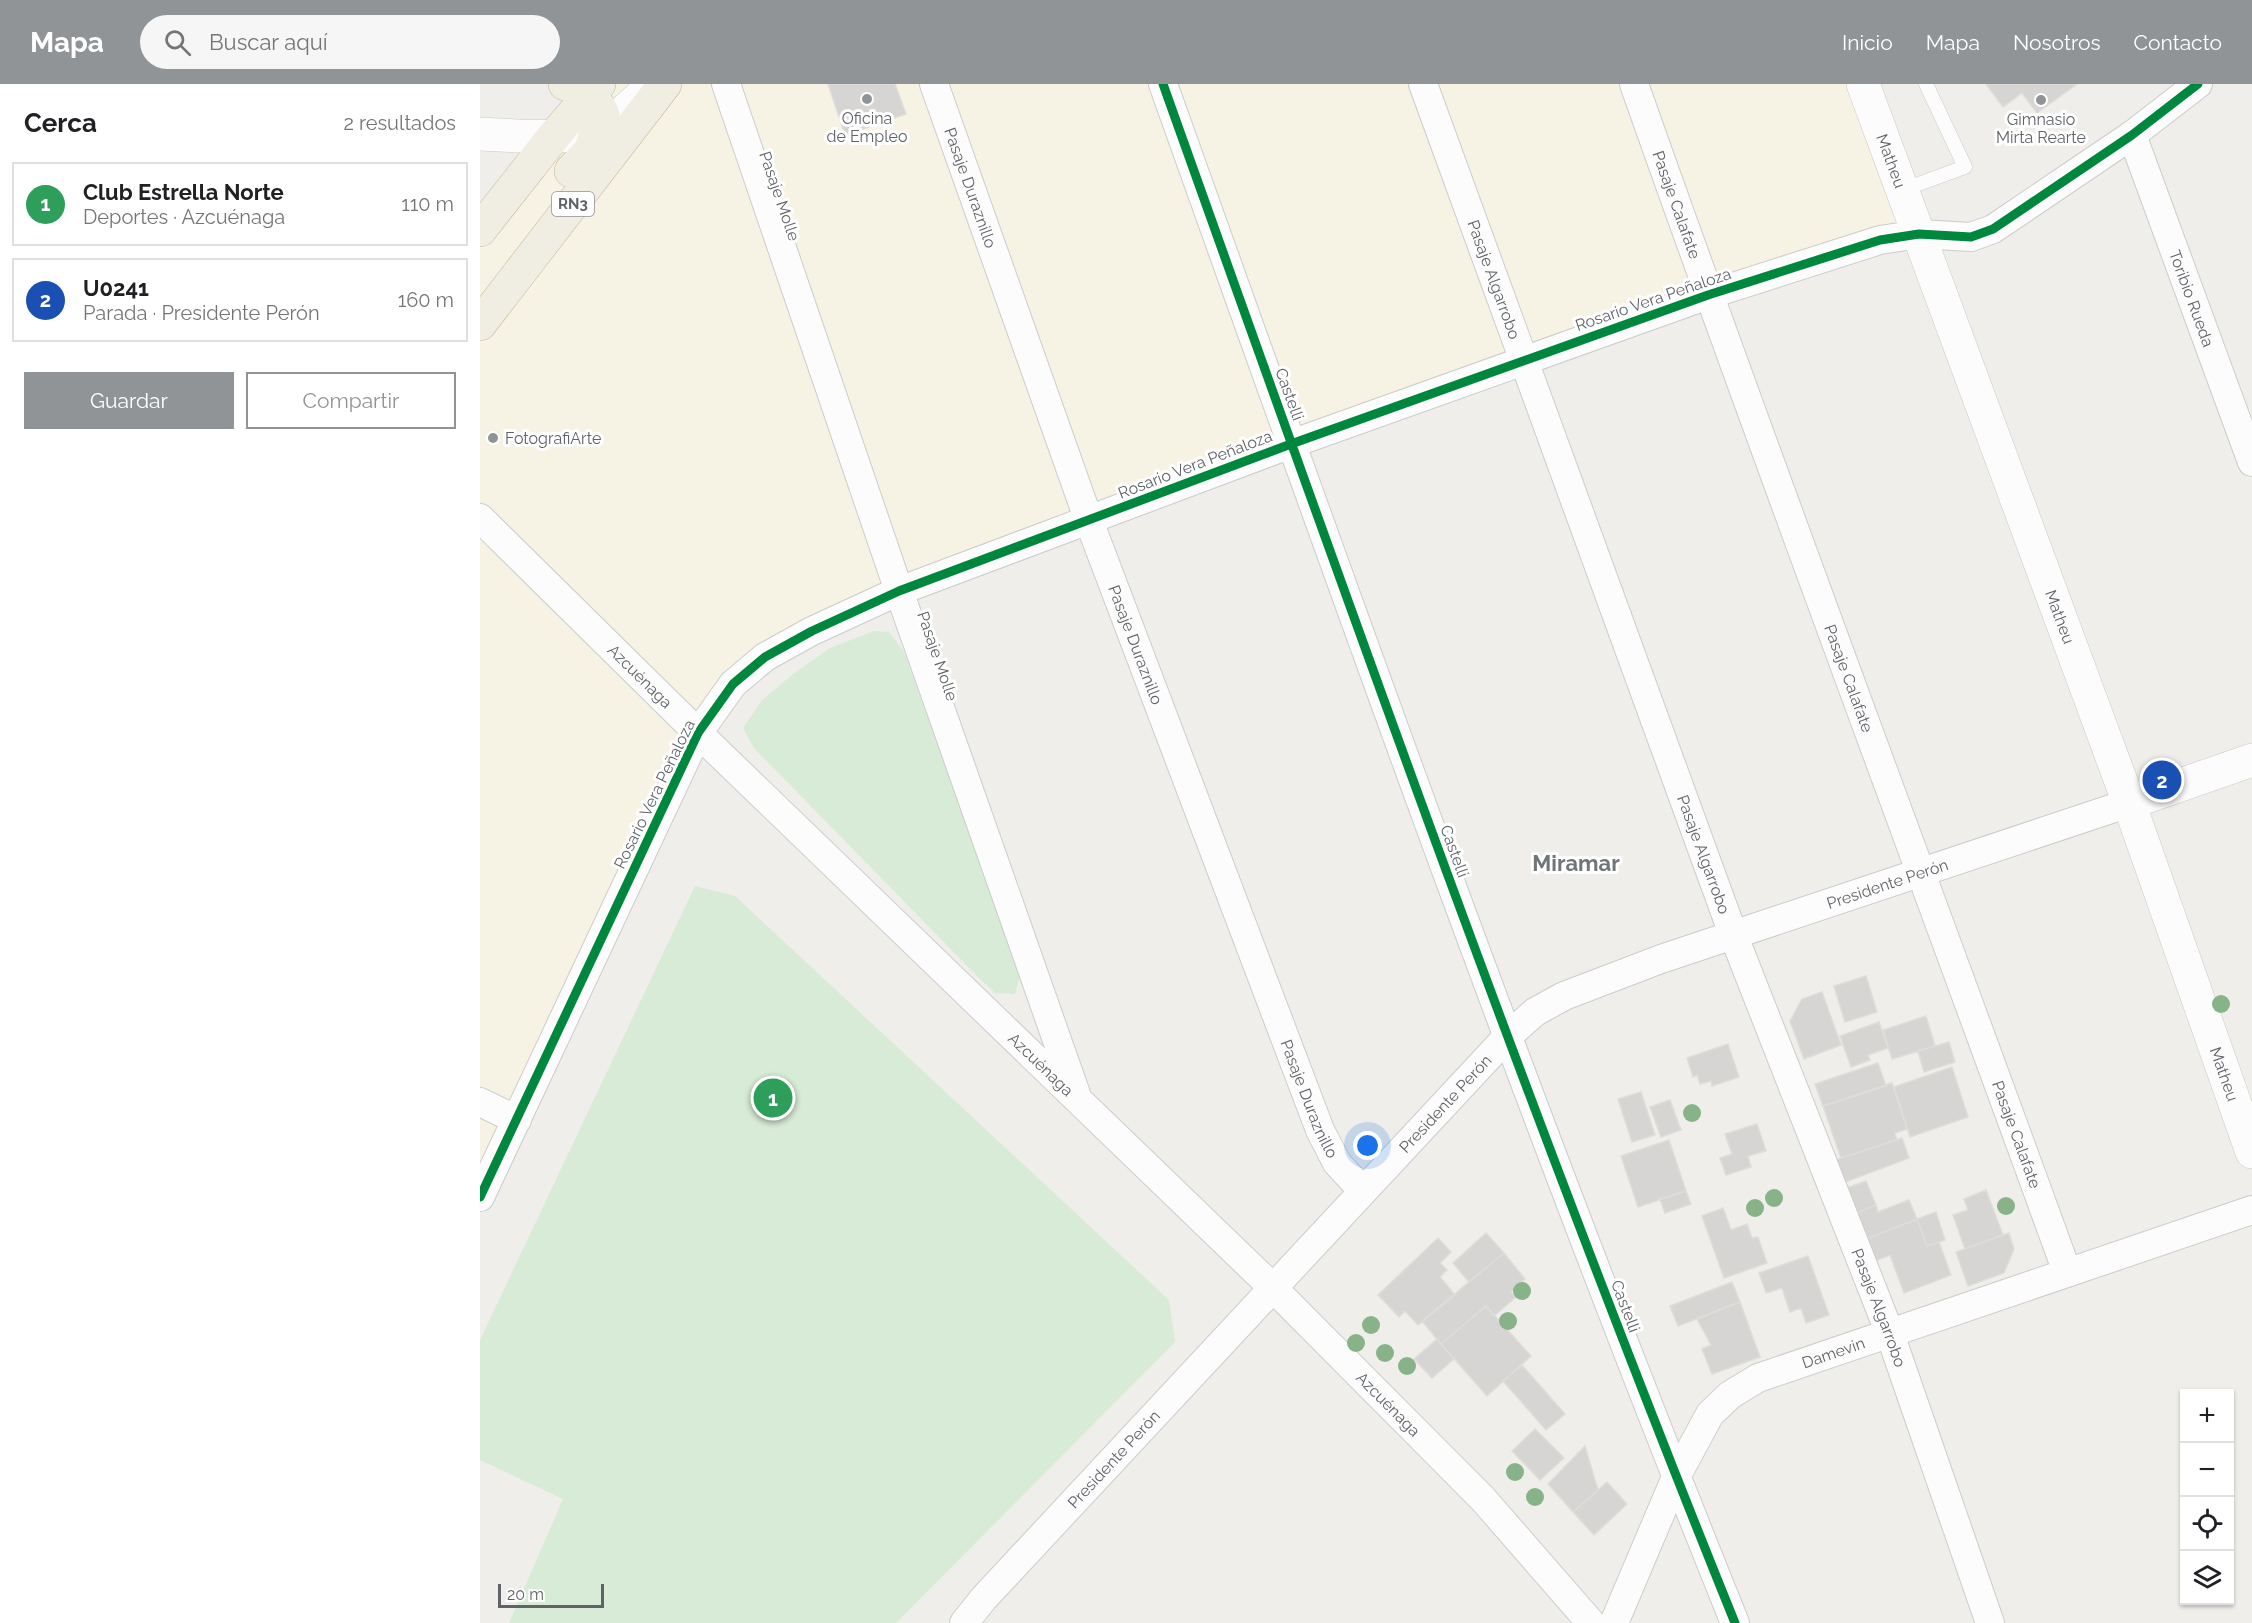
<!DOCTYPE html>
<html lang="es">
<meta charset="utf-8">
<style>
body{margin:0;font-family:Raleway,sans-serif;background:#f6f6f6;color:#202124}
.controls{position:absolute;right:18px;bottom:18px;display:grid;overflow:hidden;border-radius:0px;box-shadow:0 2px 4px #0004}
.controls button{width:54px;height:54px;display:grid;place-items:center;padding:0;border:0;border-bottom:2px solid #e0e0e0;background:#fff;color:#202124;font:30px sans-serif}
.scale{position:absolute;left:18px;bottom:15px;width:106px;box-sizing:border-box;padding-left:6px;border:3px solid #5f6368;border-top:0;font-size:16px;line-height:21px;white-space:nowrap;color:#5f6368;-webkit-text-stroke:4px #fff;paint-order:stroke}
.you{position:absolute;left:888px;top:1062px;width:21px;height:21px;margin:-15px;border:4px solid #fff;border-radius:50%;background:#1a73e8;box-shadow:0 0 0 9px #1a73e833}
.badge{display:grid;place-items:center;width:39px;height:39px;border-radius:50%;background:#919496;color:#fff;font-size:20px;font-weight:700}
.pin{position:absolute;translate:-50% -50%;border:3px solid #fff;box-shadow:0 2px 6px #0006}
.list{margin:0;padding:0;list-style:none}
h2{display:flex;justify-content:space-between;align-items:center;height:78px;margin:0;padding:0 24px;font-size:26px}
h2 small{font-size:20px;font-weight:400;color:#757577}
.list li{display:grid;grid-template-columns:39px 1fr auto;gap:18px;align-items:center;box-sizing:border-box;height:84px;margin:0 12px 12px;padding:0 12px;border:2px solid #e0e0e0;border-radius:0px}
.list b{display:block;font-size:22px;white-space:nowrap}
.list p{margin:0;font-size:20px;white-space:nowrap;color:#757577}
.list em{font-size:20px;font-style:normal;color:#757577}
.actions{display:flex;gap:12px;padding:18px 24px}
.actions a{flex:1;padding:14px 0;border:2px solid #919496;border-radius:0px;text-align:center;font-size:21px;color:#919496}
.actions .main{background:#919496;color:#fff}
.icon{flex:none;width:33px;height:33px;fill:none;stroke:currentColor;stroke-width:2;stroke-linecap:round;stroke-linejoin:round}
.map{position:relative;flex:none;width:1772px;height:1539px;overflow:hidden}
header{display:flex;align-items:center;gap:36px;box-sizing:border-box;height:84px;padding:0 30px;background:#919496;color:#fff}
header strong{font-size:28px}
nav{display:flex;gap:33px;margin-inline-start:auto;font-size:21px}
.search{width:420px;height:54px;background:#f6f6f6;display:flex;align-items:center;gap:15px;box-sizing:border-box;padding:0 21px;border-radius:33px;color:#757577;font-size:22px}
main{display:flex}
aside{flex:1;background:#fff}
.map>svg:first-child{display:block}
.commercial{fill:#f7f3e4}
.green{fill:#d8ebd6}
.building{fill:#d6d5d3;stroke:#deddd9;stroke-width:1.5}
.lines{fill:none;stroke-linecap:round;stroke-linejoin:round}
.lane-casing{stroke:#cbcccc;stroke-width:15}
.street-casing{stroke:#cbcccc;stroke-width:30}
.secondary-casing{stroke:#cacacb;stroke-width:34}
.highway-casing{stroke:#c8b996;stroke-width:34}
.lane{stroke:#fdfcfc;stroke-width:14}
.street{stroke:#fdfcfc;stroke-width:28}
.secondary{stroke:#fdfcfc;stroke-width:33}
.highway{stroke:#f0ede3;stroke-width:33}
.cycleway-casing{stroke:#fff;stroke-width:13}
.cycleway{stroke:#00873e;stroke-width:9}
.tree{fill:#88b388}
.poi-dot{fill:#919496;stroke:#fff;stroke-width:2}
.labels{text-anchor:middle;stroke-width:6;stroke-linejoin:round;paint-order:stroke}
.shield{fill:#fff;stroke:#8f9295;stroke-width:1.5}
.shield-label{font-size:15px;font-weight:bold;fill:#5f6368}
.poi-label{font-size:16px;fill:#5f6368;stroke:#fff}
.street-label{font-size:16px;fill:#5f6368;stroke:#fff}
.district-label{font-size:22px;font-weight:bold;fill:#70757a;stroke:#fff}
</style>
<header>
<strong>Mapa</strong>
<div class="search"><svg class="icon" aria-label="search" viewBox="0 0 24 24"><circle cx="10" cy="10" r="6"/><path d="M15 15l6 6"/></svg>Buscar aquí</div>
<nav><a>Inicio</a><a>Mapa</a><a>Nosotros</a><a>Contacto</a></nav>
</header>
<main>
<aside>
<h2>Cerca<small>2 resultados</small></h2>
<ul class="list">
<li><span class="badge" style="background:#2e9e5b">1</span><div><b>Club Estrella Norte</b><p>Deportes · Azcuénaga</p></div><em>110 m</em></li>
<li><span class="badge" style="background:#1a4fb4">2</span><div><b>U0241</b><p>Parada · Presidente Perón</p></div><em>160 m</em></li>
</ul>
<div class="actions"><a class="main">Guardar</a><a>Compartir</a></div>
</aside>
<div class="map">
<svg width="1772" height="1539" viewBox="0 0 1772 1539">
<rect width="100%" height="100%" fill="#efeeea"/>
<path class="commercial" d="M119 0H1383L1439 150 419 507 253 600 0 1113V146Z"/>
<path class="green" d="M394 547 409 548 424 568 540 891 535 910 515 909 501 896 274 664 263 644 282 616 313 590 350 564Z
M215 802 255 812 689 1216 695 1258 416 1539H29L83 1415 0 1376V1256Z"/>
<path class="building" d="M348 0H415L426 30 365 51Z
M1506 0H1597L1557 29 1542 9 1523 23Z
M1386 892 1397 928 1365 938 1354 902Z
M1342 908 1361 961 1324 975 1310 937 1322 915Z
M1446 932 1455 962 1412 975 1403 946Z
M1399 938 1408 964 1388 971 1390 976 1371 983 1360 952Z
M1469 958 1475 978 1444 988 1438 967Z
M1248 960 1259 993 1232 1002 1231 997 1220 1000 1217 991 1213 993 1207 974Z
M1398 979 1406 1002 1343 1022 1335 1000Z
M1472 983 1488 1033 1430 1053 1414 1003Z
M1412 999 1427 1045 1415 1049 1417 1056 1361 1074 1343 1022Z
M1161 1008 1175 1051 1152 1058 1138 1015Z
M1190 1016 1201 1046 1181 1053 1170 1023Z
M1277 1040 1286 1067 1268 1072 1271 1083 1246 1091 1240 1074 1252 1070 1245 1050Z
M1422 1054 1429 1074 1360 1100 1352 1077Z
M1189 1056 1206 1107 1158 1123 1141 1072Z
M1386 1097 1396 1121 1374 1130 1364 1105Z
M1506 1106 1523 1151 1485 1165 1473 1131 1488 1126 1484 1115Z
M1206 1107 1211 1120 1185 1129 1180 1115Z
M1429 1116 1437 1135 1384 1156 1374 1130 1396 1121 1398 1128Z
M1243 1124 1251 1146 1267 1140 1272 1154 1278 1153 1287 1179 1244 1194 1222 1132Z
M1456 1128 1465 1156 1447 1162 1437 1135Z
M1437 1135 1447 1162 1459 1158 1471 1191 1424 1209 1410 1171 1393 1178 1384 1156Z
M1006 1149 1024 1169 989 1198 973 1179Z
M1529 1149 1534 1165 1524 1189 1488 1202 1476 1168Z
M958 1154 971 1168 960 1179 967 1186 960 1193 975 1211 938 1241 925 1227 919 1233 898 1211Z
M1024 1169 1045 1195 1031 1208 1036 1213 1014 1232 1006 1222 961 1260 942 1237Z
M1328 1172 1349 1231 1326 1239 1321 1224 1310 1228 1302 1204 1286 1209 1279 1189Z
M1252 1198 1260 1218 1198 1242 1190 1222Z
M1260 1218 1280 1273 1232 1290 1222 1265 1231 1261 1217 1235Z
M1006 1222 1051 1272 1007 1312 961 1260Z
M957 1255 974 1275 952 1294 934 1275Z
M1042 1281 1085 1330 1066 1346 1023 1297Z
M1055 1345 1084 1374 1060 1396 1032 1367Z
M1105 1362 1118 1406 1093 1428 1068 1400Z
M1127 1398 1147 1420 1114 1451 1093 1428Z"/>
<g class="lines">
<defs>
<path id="lane" d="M1422 106 1485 83 1446 0"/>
<g id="street">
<path d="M246 0 419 507 596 1010"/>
<path id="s1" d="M454 0 609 437 840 1046 857 1079 883 1107"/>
<path d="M683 0C867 516 1050 1032 1255 1539"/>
<path id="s2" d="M943 0 1253 850 1410 1250 1510 1539"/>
<path id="s3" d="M1154 0C1294 397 1443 791 1587 1188"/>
<path id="s4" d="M1652 51 1772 378"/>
<path id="s5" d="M0 434 218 649 792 1203 1003 1415 1111 1539"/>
<path d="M0 1018 37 1036"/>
<path d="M0 1113 218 649 253 600 285 573 332 547 419 507 811 360 1228 211 1400 156 1439 150 1491 153 1513 145 1652 51 1718 0"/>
<path id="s6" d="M484 1539 504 1514 1027 953 1055 928 1084 912 1181 875 1649 719"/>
<path id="s7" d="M1134 1539 1196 1393 1230 1330 1250 1311 1278 1294 1772 1126"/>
</g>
<g id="secondary">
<path id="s8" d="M1383 0 1649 719 1772 1068"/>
<path d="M0 50C31 51 92 58 120 44 140 34 157 15 174 0"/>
<path d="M1649 719 1772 676"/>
</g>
<path id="highway" d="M85 0C106 6 114 10 123 31L110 67 91 87
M0 146 74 52 119 0
M0 240 185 0"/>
</defs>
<use href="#lane" class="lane-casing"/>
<use href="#street" class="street-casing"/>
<use href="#secondary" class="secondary-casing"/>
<use href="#highway" class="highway-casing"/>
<use href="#lane" class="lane"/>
<use href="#street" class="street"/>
<use href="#secondary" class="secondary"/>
<use href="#highway" class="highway"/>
<defs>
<path id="cycleway" d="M683 0C867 516 1050 1032 1255 1539
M0 1113 218 649 253 600 285 573 332 547 419 507 811 360 1228 211 1400 156 1439 150 1491 153 1513 145 1652 51 1718 0"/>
</defs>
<use href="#cycleway" class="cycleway-casing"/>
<use href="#cycleway" class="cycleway"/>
</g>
<g class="tree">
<circle cx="1741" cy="920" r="9"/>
<circle cx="1212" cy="1029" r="9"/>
<circle cx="1294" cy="1114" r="9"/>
<circle cx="1526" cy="1122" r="9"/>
<circle cx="1275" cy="1124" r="9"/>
<circle cx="1042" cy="1207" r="9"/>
<circle cx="1028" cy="1237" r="9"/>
<circle cx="891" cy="1241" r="9"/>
<circle cx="876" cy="1259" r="9"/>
<circle cx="905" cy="1269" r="9"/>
<circle cx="927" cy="1282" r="9"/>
<circle cx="1035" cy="1388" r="9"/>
<circle cx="1055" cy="1413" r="9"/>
</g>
<g class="poi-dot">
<circle cx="387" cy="15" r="6"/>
<circle cx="1561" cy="16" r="6"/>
<circle cx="13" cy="354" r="6"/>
</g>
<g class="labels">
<rect class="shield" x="72" y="108" width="42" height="24" rx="4.5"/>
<g class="shield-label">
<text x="93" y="125">RN3</text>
</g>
<g class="poi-label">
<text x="387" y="40">Oficina<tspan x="387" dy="18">de Empleo</tspan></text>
<text x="1561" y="41">Gimnasio<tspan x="1561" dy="18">Mirta Rearte</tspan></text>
<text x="25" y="360" text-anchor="start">FotografiArte</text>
</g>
<g class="street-label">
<text dy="6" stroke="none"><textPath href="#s8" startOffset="82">Matheu</textPath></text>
<text dy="6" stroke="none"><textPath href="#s1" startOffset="110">Pasaje Duraznillo</textPath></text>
<text transform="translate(300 112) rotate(71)" y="6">Pasaje Molle</text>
<text dy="6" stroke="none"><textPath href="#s3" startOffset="128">Pasaje Calafate</textPath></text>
<text dy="6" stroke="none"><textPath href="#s2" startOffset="208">Pasaje Algarrobo</textPath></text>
<text dy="6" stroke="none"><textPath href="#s4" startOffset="174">Toribio Rueda</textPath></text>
<text transform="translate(1173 215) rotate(-19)" y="6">Rosario Vera Peñaloza</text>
<text transform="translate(810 310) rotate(70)" y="6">Castelli</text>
<text transform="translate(715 380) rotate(-21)" y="6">Rosario Vera Peñaloza</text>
<text dy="6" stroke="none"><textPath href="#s8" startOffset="568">Matheu</textPath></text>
<text dy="6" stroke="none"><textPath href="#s1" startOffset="596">Pasaje Duraznillo</textPath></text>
<text transform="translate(458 572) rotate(71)" y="6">Pasaje Molle</text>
<text dy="6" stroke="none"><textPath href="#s5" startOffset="225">Azcuénaga</textPath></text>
<text dy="6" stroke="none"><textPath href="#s3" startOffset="632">Pasaje Calafate</textPath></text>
<text transform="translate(174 710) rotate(-64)" y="6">Rosario Vera Peñaloza</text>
<text transform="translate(975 767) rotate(70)" y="6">Castelli</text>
<text dy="6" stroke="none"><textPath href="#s2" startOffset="820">Pasaje Algarrobo</textPath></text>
<text dy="6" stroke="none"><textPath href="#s6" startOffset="1212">Presidente Perón</textPath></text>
<text dy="6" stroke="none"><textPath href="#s5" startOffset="783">Azcuénaga</textPath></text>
<text dy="6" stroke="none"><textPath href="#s8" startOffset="1054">Matheu</textPath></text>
<text dy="6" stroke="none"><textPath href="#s1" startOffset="1082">Pasaje Duraznillo</textPath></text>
<text dy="6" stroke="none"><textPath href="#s6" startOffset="708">Presidente Perón</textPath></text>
<text dy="6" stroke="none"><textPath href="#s3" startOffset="1118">Pasaje Calafate</textPath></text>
<text transform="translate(1146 1222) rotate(69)" y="6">Castelli</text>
<text dy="6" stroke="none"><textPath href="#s2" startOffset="1306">Pasaje Algarrobo</textPath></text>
<text dy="6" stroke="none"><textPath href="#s7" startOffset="370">Damevin</textPath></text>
<text dy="6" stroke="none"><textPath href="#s5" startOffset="1269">Azcuénaga</textPath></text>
<text dy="6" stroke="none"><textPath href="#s6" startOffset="222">Presidente Perón</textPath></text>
</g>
<g class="district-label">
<text x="1096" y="787">Miramar</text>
</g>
</g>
</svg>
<div class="controls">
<button>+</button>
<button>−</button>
<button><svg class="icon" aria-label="locate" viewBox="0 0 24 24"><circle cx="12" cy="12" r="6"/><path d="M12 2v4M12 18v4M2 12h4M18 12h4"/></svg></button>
<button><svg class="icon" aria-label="layers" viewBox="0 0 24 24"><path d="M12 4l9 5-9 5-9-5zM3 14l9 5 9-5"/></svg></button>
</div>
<div class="scale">20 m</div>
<div class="you"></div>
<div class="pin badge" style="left:293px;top:1014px;background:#2e9e5b">1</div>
<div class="pin badge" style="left:1682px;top:696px;background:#1a4fb4">2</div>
</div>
</main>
